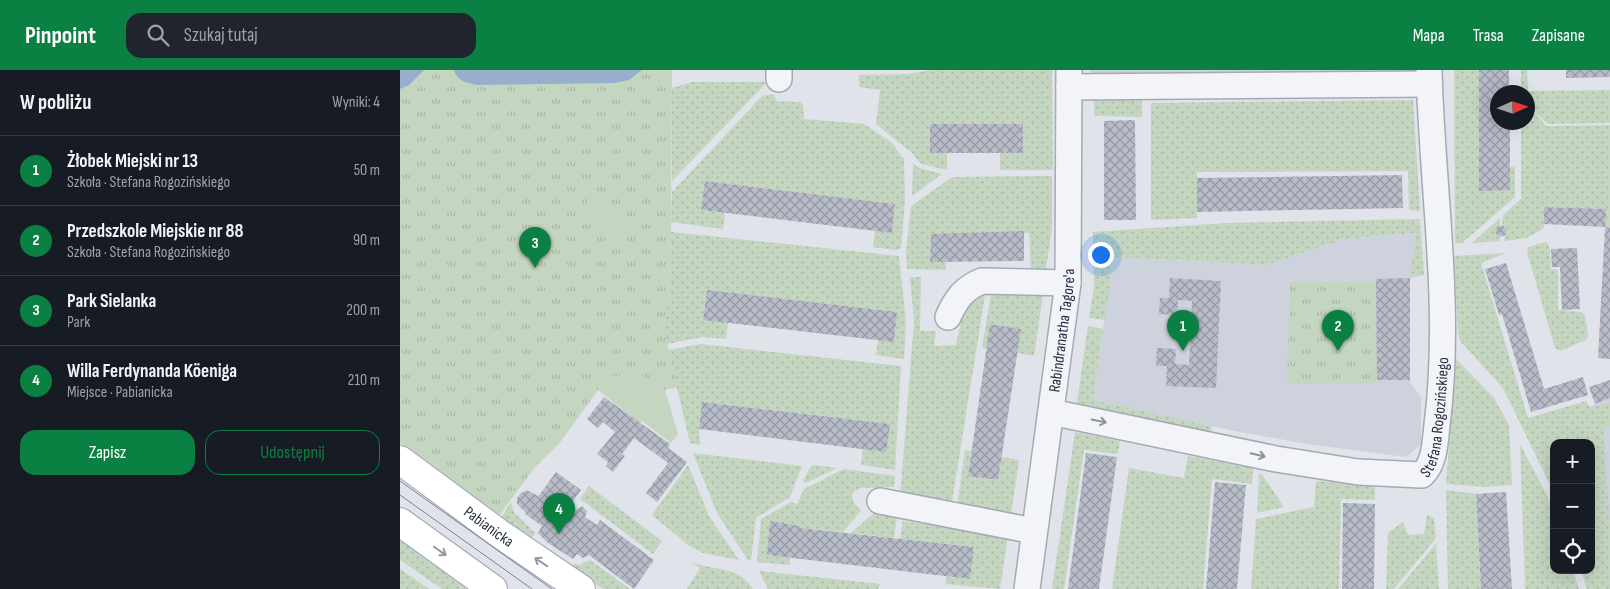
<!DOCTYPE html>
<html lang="pl">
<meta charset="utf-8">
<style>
body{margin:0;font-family:"Sofia Sans Condensed",sans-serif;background:#20242c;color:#f1f3f6}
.controls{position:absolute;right:15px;bottom:15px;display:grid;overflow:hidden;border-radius:10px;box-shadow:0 5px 20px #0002}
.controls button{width:45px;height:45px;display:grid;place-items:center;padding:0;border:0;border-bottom:1px solid #363941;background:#171b24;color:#f1f3f6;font:25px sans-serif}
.compass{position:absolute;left:1090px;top:15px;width:45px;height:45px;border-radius:50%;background:#171b24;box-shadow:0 5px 20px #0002;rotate:87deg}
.you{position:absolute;left:700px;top:184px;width:18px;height:18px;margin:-12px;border:4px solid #fff;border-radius:50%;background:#1a73e8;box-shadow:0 0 0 8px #1a73e833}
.badge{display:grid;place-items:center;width:32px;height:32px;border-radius:50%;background:#0b8043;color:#fff;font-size:16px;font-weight:700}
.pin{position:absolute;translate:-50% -41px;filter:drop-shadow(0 1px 2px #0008)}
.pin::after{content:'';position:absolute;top:26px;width:18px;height:15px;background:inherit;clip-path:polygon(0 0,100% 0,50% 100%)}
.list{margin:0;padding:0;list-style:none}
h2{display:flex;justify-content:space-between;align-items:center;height:65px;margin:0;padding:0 20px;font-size:21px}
h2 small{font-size:16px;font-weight:400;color:#9ea1a6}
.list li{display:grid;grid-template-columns:32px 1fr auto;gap:15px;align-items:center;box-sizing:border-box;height:70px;padding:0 20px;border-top:1px solid #363941}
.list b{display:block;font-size:19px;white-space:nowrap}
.list p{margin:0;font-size:16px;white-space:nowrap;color:#9ea1a6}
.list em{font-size:16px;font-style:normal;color:#9ea1a6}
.actions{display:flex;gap:10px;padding:15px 20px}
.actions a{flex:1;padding:11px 0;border:1px solid #0b8043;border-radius:15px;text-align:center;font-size:18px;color:#0b8043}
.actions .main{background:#0b8043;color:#fff}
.icon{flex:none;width:28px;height:28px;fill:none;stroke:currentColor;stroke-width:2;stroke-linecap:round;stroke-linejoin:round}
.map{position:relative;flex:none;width:1210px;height:519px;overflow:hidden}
header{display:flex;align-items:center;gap:30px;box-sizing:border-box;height:70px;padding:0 25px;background:#0b8043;color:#fff}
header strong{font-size:24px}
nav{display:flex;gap:28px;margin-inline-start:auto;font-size:18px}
.search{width:350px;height:45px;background:#20242c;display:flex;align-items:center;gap:12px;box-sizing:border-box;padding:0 18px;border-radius:15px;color:#9ea1a6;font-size:19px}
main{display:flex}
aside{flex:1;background:#171b24}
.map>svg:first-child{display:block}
.built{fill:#ced2dc}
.grass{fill:url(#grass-dots)}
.park{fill:url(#park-tufts)}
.garden{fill:#c4d5c0}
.water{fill:#98aecd}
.building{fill:url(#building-cross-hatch)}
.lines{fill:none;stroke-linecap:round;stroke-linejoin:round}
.minor-casing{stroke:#a5a9b5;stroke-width:28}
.major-casing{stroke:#9ea6b7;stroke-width:30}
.minor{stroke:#f3f4f8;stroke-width:25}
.major{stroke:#fff;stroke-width:28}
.tram{stroke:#788195;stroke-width:1}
.oneway{stroke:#8d929e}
.oneway2{stroke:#9397a1}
.labels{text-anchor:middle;stroke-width:4.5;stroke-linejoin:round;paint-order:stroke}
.street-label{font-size:16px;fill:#272f43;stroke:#f0f2f7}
</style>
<header>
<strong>Pinpoint</strong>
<div class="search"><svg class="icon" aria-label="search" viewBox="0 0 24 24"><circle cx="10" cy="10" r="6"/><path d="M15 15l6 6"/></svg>Szukaj tutaj</div>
<nav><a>Mapa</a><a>Trasa</a><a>Zapisane</a></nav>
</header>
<main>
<aside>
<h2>W pobliżu<small>Wyniki: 4</small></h2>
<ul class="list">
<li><span class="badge">1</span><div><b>Żłobek Miejski nr 13</b><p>Szkoła · Stefana Rogozińskiego</p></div><em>50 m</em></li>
<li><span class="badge">2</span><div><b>Przedszkole Miejskie nr 88</b><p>Szkoła · Stefana Rogozińskiego</p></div><em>90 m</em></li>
<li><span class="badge">3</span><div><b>Park Sielanka</b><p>Park</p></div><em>200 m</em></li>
<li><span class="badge">4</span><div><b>Willa Ferdynanda Köeniga</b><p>Miejsce · Pabianicka</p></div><em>210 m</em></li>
</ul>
<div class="actions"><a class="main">Zapisz</a><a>Udostępnij</a></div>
</aside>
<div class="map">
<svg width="1210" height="519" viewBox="0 0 1210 519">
<defs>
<pattern id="grass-dots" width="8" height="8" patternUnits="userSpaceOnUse" patternTransform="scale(1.25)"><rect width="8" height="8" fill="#c4d5c0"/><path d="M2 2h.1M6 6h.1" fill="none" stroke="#a8b7a6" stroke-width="1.8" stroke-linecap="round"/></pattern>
<pattern id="park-tufts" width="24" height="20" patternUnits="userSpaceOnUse" patternTransform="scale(1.25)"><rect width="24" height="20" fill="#c4d5c0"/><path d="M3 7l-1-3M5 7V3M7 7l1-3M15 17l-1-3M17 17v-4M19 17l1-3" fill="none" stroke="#a8b7a6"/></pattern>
<pattern id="building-cross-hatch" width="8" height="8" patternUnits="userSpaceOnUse" patternTransform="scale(1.25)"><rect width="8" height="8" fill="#b7bcc8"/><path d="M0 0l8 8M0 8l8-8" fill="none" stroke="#9599a4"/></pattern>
</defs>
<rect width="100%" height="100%" fill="#e0e3ea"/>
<path class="built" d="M689 0H1010L1011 8 696 10Z
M1016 163 1010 208V310L1011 314 1021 327V374L1006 387 907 374 835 361 693 330 713 187 867 195 944 169Z
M1210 328V519L1191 373 1180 341Z"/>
<path class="grass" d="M531 0H652L653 100H600V83H623L530 54V83H547V100L521 94 512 83 476 54 480 20 459 17V5L509 4Z
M1054 0H1079L1080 120H1110V97L1115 96V127L1062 173H1055Z
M1121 0H1127L1128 21 1210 20V53L1148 54 1133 41 1146 56 1210 55V158L1205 157V139L1145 137 1144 158 1127 168 1104 171 1106 157 1102 156 1103 145 1121 129V53L1128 52V22H1121Z
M292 12H367L272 111V18Z
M374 24 376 31 400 32 403 35 404 49 464 54 491 72 504 89 505 130 501 178 496 180 473 177 475 161 492 163 495 134 305 111 301 140 325 143 323 159 271 152 272 122 362 26Z
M694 24 742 25V47L694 46Z
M1013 30 1020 141 1009 140 1008 101 797 102V148L751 150V33Z
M513 93 519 98 542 104 512 126Z
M652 106V158L646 199 631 200 629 163H624L531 164 530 192H546V200L507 199 506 182 511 136 552 107Z
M1100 148V157H1097V166L1100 167V171L1072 173Z
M1020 149 1024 205 1010 208 1016 163 944 169 867 195 713 187 705 250 689 248 694 217 693 162 827 153Z
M271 162 499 186 506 252 504 289 476 285 478 270 494 272 497 242 307 220 303 249 328 252 326 269 302 267 267 274 263 257 268 234Z
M1147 172 1150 180 1151 199 1158 200V240L1181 242 1185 246 1188 265 1186 270 1160 281 1155 278 1127 182 1128 177Z
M1106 183 1081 193 1128 348 1186 331 1191 338 1210 333V356L1203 357 1210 458V519H1187L1181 500H1191V373H1154V423L1103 318 1060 271 1058 261 1054 186Z
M510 207H521L520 261H536L534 276 556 275 563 243 586 219 551 438 500 428 514 251Z
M592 218H644L634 286 617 283 620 259 591 254 587 279 582 278Z
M688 256 703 259 693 330 812 356 809 368 676 340Z
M301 274 501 296 495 400 461 395 463 379 486 382 489 354 303 332 299 359 300 375 290 373 268 280Z
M1056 289 1094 328 1109 355 1112 415 1085 417 1046 414Z
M675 362 720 371 718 384 684 380 664 519H652Z
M1120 374 1154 439V500H1173L1179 519H1125Z
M565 380 571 381 568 406 598 410 601 387 619 390 610 450 556 444Z
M293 383 402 396 390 427 356 448 351 490H348L317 443Z
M788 386 853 398 852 414 812 409 803 519H712L729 398 784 408Z
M288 395 310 448 339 490 303 483 288 475 252 445Z
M414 395 437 398 406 413 403 411 411 396Z
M444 399 495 406 494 417 460 418 452 423 453 432 461 441 443 462 400 458V456L367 485 390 488V495L357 492 361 449 391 432 397 434 404 419Z
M859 403 863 406 884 437 857 443Z
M916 411 975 416V430L941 429 939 519H851L856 449 914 437Z
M189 416 262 471 253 484 180 429Z
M1046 420 1076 424 1081 519H1048Z
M111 432 114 442 135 463 131 469 100 449Z
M474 443 497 446 494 468 451 463Z
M1027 445 1034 448 1036 468 994 519H986L988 463 1003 452 1008 465 1024 464Z
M503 451 608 466 600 519 545 514 547 507 570 509 574 477 500 469Z
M0 470 61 513 69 519H42L0 490Z
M1036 474 1039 519H998Z
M190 490 230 519H203L172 497 175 493 179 495Z
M291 492C314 501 339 496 353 519H287L300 498Z
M0 499 29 519H0Z
M359 501 480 514 478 519H368Z"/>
<path class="park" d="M0 0H272L271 162 268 234 263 257 278 317 265 320 237 303 207 308 158 375 135 397 98 447 0 373Z
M890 212H976L977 313 887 314Z"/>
<path class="garden" d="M192 127 226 156 217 167 183 138Z
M237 303 265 320 278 364 271 373 242 351 240 353 198 320 207 308Z"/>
<path class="water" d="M0 0H24L9 15 0 19Z
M54 0H242L229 10 214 13 77 15C67 13 57 11 54 0Z"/>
<path class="building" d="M1079 0H1109V22H1098V52H1110V120L1079 121Z
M1166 0H1210V7L1166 8Z
M735 50 736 150H704V51Z
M530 54H623V83H530Z
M1002 105 1003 138 797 142V108Z
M305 111 495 134 492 163 301 140Z
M1144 137 1206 139 1205 157 1144 154Z
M1095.5 161a5.5 5.5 0 1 1 11 0a5.5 5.5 0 1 1-11 0Z
M1205 157 1210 158V289L1198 288Z
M624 161V191L530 192 531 164Z
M1177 178 1180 239 1162 240 1160 197H1152L1151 179Z
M1106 193 1144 319 1183 307 1188 325 1131 342 1102 244 1099 245 1085 199Z
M770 208 821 211 816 318 766 316 767 296H756L757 278 776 279 775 294 789 295 792 231 778 230 777 245 759 244 760 228H769Z
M1010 208V310H977L976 209Z
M307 220 497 242 494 272 303 250Z
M590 254 621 259 598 410 568 406Z
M1210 310V328L1195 334 1189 317Z
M204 327 270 374 268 378 287 392 257 432 246 423 268 393 234 368 222 384 225 386 213 402 206 396 208 392 197 384 215 362 203 352 198 358 187 349Z
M302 332 490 354 486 382 299 359Z
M686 383 717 387 699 519H668Z
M156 402 181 420 170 435 176 440 182 436 187 441 185 447 197 455 200 450 254 490 234 519 189 485 183 488 177 484 173 489 148 473 138 463 142 456 125 444 126 443 117 434V428L121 423 127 420 138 426 140 424Z
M815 412 846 415 837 519H806Z
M1106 422 1112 519H1081L1076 424Z
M943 433 975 434 974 519H942Z
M370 451 400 456V458L574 477 570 509 367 485Z"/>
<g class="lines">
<defs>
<g id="minor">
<path d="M379 0V9"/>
<path d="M669 17 1029 14"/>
<path d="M548 247C556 229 564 218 582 211L668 213"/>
<path id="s1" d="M651 342 876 389 958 402 1022 405C1035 393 1035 372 1037 355 1052 237 1032 119 1029 0"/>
<path d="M480 431 634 461"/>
<path id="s2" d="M627 519 668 213 669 0"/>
</g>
<g id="major">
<path id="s3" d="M0 390 100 464 181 519"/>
<path d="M0 452 93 519"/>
</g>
</defs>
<use href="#minor" class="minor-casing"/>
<use href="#major" class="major-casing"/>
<use href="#minor" class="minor"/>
<use href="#major" class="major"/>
<path class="tram" d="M0 411 152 519
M0 425 132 519"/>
</g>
<defs><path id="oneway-shaft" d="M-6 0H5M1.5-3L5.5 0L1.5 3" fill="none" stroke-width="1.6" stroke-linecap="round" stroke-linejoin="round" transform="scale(1.25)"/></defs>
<g class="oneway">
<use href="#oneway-shaft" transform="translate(699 351) rotate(12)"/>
<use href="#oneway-shaft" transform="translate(858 385) rotate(13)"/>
</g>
<g class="oneway2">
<use href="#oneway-shaft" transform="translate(40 481) rotate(35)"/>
<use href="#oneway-shaft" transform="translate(141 492) rotate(-146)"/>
</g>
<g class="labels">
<g class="street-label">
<text dy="6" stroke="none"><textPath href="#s2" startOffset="261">Rabindranatha Tagore'a</textPath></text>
<text dy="6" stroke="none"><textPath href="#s1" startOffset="438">Stefana Rogozińskiego</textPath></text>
<text dy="6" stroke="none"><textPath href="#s3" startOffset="111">Pabianicka</textPath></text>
</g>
</g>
</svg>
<div class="controls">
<button>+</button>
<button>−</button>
<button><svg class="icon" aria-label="locate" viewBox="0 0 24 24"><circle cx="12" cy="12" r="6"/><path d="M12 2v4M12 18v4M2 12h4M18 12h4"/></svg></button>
</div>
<svg class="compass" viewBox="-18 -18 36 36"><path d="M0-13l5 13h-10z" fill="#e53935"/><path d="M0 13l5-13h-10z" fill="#9ea1a6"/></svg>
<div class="you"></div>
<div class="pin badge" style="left:783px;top:281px">1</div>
<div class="pin badge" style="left:938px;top:281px">2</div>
<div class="pin badge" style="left:135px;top:198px">3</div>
<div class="pin badge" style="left:159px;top:464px">4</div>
</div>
</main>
